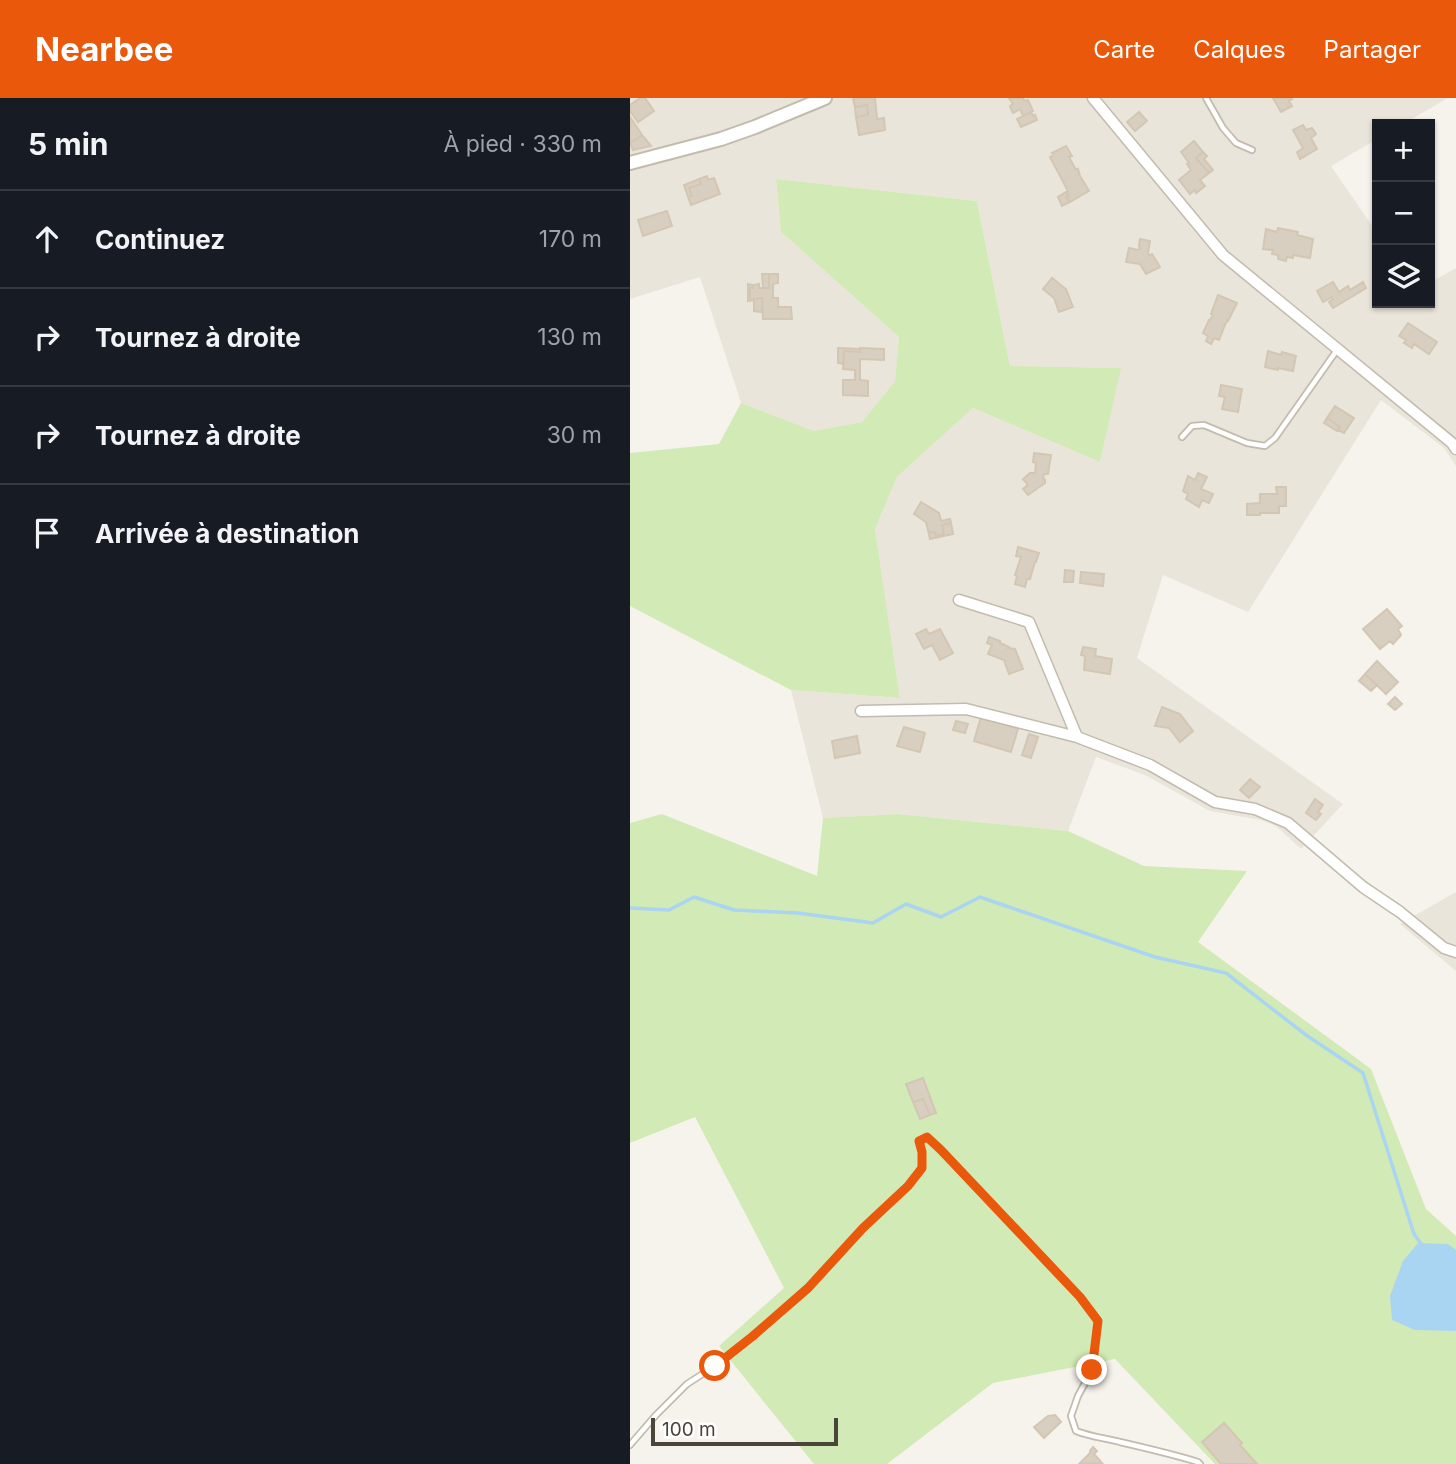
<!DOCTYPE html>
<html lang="fr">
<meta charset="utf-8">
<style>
body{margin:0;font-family:Inter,sans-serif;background:#242831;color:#f1f3f6}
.controls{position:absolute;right:21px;top:21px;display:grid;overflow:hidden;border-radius:0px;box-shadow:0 2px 5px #0004}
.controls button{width:63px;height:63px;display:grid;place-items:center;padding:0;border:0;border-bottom:2px solid #363941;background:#171b24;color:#f1f3f6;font:35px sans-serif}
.scale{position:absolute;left:21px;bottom:18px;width:187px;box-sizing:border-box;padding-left:7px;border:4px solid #4b4439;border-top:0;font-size:19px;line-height:24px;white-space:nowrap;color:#4b4439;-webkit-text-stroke:5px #fff;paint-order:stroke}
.stop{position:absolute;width:21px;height:21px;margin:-16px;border:5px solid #ea580c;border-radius:50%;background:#fff}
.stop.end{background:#ea580c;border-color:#fff;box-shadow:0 2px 7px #0008}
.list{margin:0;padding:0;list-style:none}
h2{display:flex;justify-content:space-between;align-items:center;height:91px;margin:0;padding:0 28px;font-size:30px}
h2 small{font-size:23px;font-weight:400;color:#9ea1a6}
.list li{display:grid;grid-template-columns:46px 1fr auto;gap:21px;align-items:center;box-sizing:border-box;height:98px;padding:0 28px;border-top:2px solid #363941}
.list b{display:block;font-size:26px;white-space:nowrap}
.list em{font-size:23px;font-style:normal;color:#9ea1a6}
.icon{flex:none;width:38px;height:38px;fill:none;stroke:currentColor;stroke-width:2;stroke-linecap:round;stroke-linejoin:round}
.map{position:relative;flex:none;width:826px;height:1366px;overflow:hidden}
header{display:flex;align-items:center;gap:42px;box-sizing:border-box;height:98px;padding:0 35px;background:#ea580c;color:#fff}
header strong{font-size:33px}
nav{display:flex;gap:38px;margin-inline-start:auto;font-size:24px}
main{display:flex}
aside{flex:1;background:#171b24}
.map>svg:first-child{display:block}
.residential{fill:#eae5da}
.green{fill:#d2eab5}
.water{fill:#a9d4f2}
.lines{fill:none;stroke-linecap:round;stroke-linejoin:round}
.stream{stroke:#a9d4f2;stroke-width:3.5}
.building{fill:#d8cfc1;stroke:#d3c7b4;stroke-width:2}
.service-casing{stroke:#c2bbae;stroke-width:8}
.minor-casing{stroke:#c2bbae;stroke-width:13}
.tertiary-casing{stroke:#c2bbae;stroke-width:16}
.service{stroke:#fff;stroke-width:4.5}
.minor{stroke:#fff;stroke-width:10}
.tertiary{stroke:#fff;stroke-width:12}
.route{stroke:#ea580c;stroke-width:9}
</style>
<header>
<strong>Nearbee</strong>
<nav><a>Carte</a><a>Calques</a><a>Partager</a></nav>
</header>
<main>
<aside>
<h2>5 min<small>À pied · 330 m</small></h2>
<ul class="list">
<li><svg class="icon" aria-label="ahead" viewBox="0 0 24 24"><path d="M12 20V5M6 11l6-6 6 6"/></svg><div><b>Continuez</b></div><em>170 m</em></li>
<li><svg class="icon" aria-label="right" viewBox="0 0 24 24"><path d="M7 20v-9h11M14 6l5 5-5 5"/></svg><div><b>Tournez à droite</b></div><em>130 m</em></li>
<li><svg class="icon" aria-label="right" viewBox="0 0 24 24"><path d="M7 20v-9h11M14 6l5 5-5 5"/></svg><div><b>Tournez à droite</b></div><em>30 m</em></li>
<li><svg class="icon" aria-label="arrive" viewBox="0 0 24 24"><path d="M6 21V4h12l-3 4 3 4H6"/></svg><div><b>Arrivée à destination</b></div></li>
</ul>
</aside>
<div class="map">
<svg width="826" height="1366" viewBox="0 0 826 1366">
<rect width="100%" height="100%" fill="#f6f3ec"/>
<path class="residential" d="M0 0H818L773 26H747V41L701 68 747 135V205H800V185L826 170V368L814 350 751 302 618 514 533 477 507 560 713 706 671 751 646 728 631 722 580 713 515 677 466 659 438 733 268 716 193 720 161 592 270 600 245 431 267 379 343 310 470 364 490 270 380 268 347 103 146 81 151 134 269 239 265 283 232 324 184 333 111 305 70 179 0 201Z
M826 794V873L770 826Z"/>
<path class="green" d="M146 81 347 103 380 268 491 270 470 364 343 310 267 379 245 431 270 600 161 592 0 508V355L89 346 111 305 184 333 232 324 265 283 269 239 151 134Z
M32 716 187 778 193 720 268 716 438 733 514 768 617 773 568 844 741 971 796 1111 826 1138V1366H585L485 1261 363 1285 257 1366H184L89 1248 154 1190 65 1019 0 1045V725Z"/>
<path class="water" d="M788 1145 818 1146 826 1152V1233L785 1232 762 1222 760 1198 773 1163Z"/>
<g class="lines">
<path class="stream" d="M0 810 39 812 64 799 104 812 168 815 243 825 276 806 311 819 350 799 525 859 596 875 676 937 733 975 784 1136 792 1147"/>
</g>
<path class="building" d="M10 0H15L24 13 8 24 0 13V7Z
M223 0H245L247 21 254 20 255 32 229 37 226 19 238 17 237 7 225 9Z
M379 0H393L394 3 398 2 403 13 393 18 390 11 383 15 380 8 383 6Z
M643 0H661L662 1 659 3 662 8 651 14Z
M237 7 238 17 226 19 225 9Z
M401 14 403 18 405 17 407 22 391 29 387 21Z
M509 14 517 23 505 33 497 24Z
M0 19 12 37 0 45Z
M673 27 676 32 682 30 686 36 681 40 687 51 670 61 667 54 673 50 663 32Z
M12 37 21 48 3 52 0 45Z
M564 43 573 54 566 60 579 75 570 82 575 88 566 95 565 92 560 96 549 82 561 72 557 66 559 65 551 54Z
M436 48 442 58 439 59 446 72 448 71 450 78 459 93 440 104 436 99 439 98 436 94 438 93 420 59 424 56 422 55Z
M573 54 577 58 574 61 583 72 579 75 566 60Z
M77 78 78 82 84 80 90 96 61 107 58 99 62 98 59 90 71 86 69 81Z
M69 81 71 86 59 90 62 98 58 99 54 87Z
M436 94 439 98 436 99 440 104 432 108 428 99Z
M37 113 42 128 13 138 8 122Z
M648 130 668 134 667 137 683 141 680 160 663 157V160L657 159 656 163 648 161V157L642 156 643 152 633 151 636 131 647 134Z
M510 141 520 143 518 155 519 158 522 156 530 169 516 176 510 166 496 164 499 150 508 152 510 151 509 148Z
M132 176H139V190H133Z
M139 176H148V185L143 186V200H148V209H161L162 221H133L132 200 120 201V190H123V187L129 186V190H139Z
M422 180 436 191 443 209 429 214 424 200 413 191Z
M703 184 709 194 718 188 720 192 733 184 736 190 703 210 699 204 703 201 702 199 693 204 687 193Z
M118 186 123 187V190H120V201L132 200V214L124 213V202L118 203Z
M588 197 607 205 598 223 597 222 589 242 584 240 581 246 576 243 578 238 573 235 579 222H580L583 217 581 216Z
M778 225 807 244 799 256 784 246 782 250 774 245 776 242 769 238Z
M208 250 230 251V254L214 253V266L208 265Z
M230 250 254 251V262L230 261V282L238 283V298L213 297V282H225V272L213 271 214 253 230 254Z
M638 253 651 257 652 254 666 258 663 273 648 270V272L635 269Z
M591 287 612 291 608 314 592 311 595 299 589 298Z
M705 308 724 320 714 335 708 332 710 329 697 320Z
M697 320 710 329 707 333 694 325Z
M404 355 421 357 418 376H414L413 380 415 382V385L398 397 393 391 398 387 393 381 400 375H405L406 365 403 364Z
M568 375 577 379 571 391 583 396 579 405 572 402 569 409 556 401 558 396 553 393 558 378 565 382Z
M646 389H656V408H649V415H630V417H617V406L630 405V396H647Z
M291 404 309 415 311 423 320 421 321 425 312 427 314 436 306 438 305 434 302 435 298 432 296 424 284 416Z
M321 425 323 436 300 441 298 432 302 435 305 434 306 438 314 436 312 427Z
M388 449 409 455 406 464H405L400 481H397L395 489 385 486 387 478 385 477 391 459 386 458Z
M435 472 444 473 443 484H434Z
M451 474 474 476 473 488 450 485Z
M757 511 772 528 768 531 771 537 763 546 760 543 750 551 733 531Z
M296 531 299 536 310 531 323 555 310 562 302 547 294 551 286 536Z
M359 539 370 543V545L379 549 378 550 385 551 393 571 379 576 374 562 358 556 362 547 357 545Z
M453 549 466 551 465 558 482 561 480 576 454 572 455 558 451 557Z
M747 563 768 584 756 596 735 576Z
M735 576 747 587 741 593 729 583Z
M765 599 772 606 765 612 758 606Z
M532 609 550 616 563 633 550 644 539 630 525 628Z
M351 619 388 631 381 654 344 643Z
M326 623 338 626 335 635 323 632Z
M274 629 295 635 290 654 267 648Z
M399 636 408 639 401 660 392 657Z
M227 638 230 655 205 660 202 643Z
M620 681 630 689 619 700 610 692Z
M685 701 693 707 688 714 691 716 686 722 676 715Z
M293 980 306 1015 300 1017 293 1001 283 1004 276 986Z
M293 1001 300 1017 290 1021 283 1004Z
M425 1317 431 1324 414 1340 404 1329 418 1318Z
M594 1325 612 1345 610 1347 627 1366H591L572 1344Z
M463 1349 467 1353 464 1356 472 1365 449 1366 461 1354 460 1353Z"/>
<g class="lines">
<defs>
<path id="service" d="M576 0 593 30 606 45 622 52
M552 339 562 328 574 327 617 345 635 348 645 340 707 252
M0 1347 26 1317 57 1286 85 1268 123 1238 179 1190 233 1130 278 1088 292 1070V1054L289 1043 297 1039 311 1052 450 1199 468 1223 462 1272 448 1298 441 1318 446 1333C461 1339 475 1340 490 1344 516 1350 542 1356 568 1364L570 1366"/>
<path id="minor" d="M463 0 593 157 822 345 826 351
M329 502 399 524 447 639
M231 613 336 611 447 639 520 667 585 704 625 711 658 725 733 789 770 814 814 850 826 854"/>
<path id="tertiary" d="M0 65 91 41 125 29 195 0"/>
</defs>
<use href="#service" class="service-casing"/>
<use href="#minor" class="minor-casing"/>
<use href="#tertiary" class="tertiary-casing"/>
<use href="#service" class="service"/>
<use href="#minor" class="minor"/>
<use href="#tertiary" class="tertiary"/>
</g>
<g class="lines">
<path class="route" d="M85 1268 123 1238 178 1190 233 1130 278 1088 292 1070V1054L289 1043 297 1039 311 1052 450 1199 468 1223 462 1272"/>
</g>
</svg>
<div class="controls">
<button>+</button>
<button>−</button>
<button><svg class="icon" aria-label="layers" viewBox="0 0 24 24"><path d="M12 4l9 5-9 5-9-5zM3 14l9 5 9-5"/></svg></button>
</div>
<div class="scale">100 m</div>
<div class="stop" style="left:85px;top:1268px"></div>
<div class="stop end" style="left:462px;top:1272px"></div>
</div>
</main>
